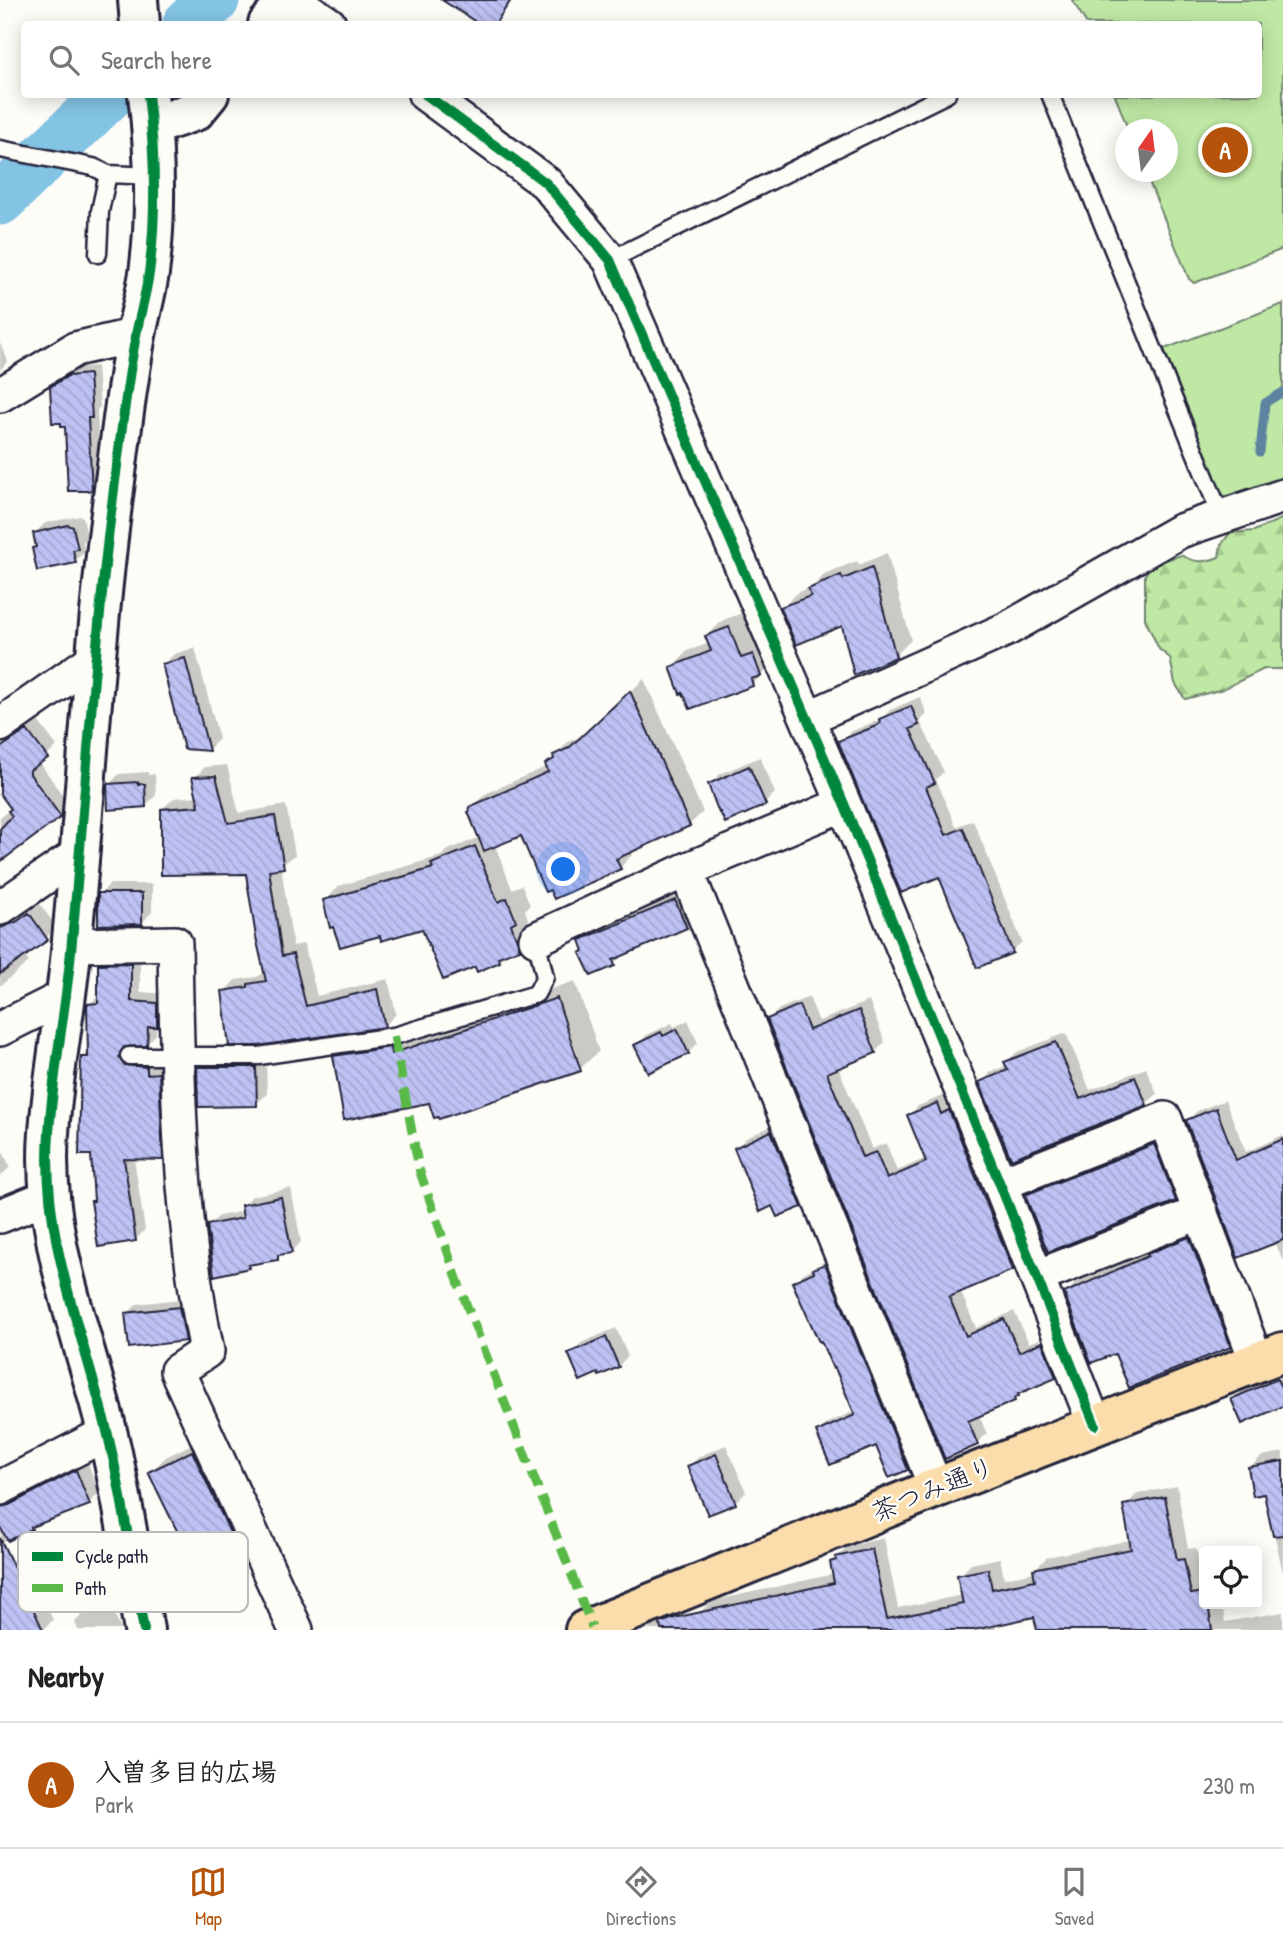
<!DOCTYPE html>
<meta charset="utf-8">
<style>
body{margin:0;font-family:"Patrick Hand","Klee One",sans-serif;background:#f6f6f6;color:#222}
.controls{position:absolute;right:21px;bottom:21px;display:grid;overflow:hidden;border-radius:7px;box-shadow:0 4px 18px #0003}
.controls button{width:63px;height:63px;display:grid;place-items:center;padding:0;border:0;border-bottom:2px solid #e0e0e0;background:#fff;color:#222;font:35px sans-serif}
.compass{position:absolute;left:1115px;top:119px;width:63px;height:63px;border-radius:50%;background:#fff;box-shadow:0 4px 18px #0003;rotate:14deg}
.you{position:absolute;left:564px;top:870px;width:24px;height:24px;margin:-18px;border:5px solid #fff;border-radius:50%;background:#1a73e8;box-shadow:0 0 0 10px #1a73e833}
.badge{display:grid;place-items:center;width:46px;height:46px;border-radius:50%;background:#b45309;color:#fff;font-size:23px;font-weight:700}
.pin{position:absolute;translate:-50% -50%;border:4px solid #fff;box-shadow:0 2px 7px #0006}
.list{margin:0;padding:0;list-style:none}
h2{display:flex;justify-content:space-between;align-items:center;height:91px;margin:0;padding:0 28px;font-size:30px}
h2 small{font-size:23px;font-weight:400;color:#767676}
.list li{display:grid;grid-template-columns:46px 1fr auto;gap:21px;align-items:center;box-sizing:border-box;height:126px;padding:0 28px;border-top:2px solid #e0e0e0}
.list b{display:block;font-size:26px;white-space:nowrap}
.list p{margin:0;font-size:23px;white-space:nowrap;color:#767676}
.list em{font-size:23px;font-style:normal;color:#767676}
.icon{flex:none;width:38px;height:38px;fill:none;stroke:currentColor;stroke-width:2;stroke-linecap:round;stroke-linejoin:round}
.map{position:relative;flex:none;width:1283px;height:1630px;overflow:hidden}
.search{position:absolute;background:#fff;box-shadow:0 4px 18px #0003;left:21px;right:21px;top:21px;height:77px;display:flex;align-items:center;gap:18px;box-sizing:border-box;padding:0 24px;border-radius:7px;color:#767676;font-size:26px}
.sheet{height:217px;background:#fff}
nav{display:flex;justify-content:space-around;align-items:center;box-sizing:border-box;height:98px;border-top:2px solid #e0e0e0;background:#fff;font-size:19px;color:#767676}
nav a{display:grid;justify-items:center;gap:4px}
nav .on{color:#b45309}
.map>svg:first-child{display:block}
.green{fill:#bfe8a4;stroke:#708570;stroke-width:2}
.forest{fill:url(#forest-firs);stroke:#708570;stroke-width:2}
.shadow{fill:#0003}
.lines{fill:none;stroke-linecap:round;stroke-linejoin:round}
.stream{stroke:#5c83a0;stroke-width:9}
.river{stroke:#83c3e4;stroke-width:51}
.building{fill:url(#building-back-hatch);stroke:#22223b;stroke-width:2}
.service-casing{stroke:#22223b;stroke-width:21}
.minor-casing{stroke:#22223b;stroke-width:38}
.tertiary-casing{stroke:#22223b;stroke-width:44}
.primary-casing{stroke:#22223b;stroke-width:44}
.service{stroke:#fdfcf7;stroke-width:16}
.minor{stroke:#fdfcf7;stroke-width:33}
.tertiary{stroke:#fdfcf7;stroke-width:38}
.primary{stroke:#faddab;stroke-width:38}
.quiet{stroke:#58b947;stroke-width:9;stroke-dasharray:18 9;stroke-linecap:butt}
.cycleway-casing{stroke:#fdfcf7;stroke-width:15}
.cycleway{stroke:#00873e;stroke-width:10}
.labels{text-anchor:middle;stroke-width:5;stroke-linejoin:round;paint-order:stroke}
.street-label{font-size:26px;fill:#22223b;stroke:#fdfcf7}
.key{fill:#fdfcf7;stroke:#bbbbbf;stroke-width:2}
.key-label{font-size:19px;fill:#22223b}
</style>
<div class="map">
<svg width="1283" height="1630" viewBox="0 0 1283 1630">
<defs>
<pattern id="forest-firs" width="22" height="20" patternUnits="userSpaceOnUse" patternTransform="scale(1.75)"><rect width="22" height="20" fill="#bfe8a4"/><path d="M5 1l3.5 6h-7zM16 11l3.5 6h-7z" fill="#a4c78e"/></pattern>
<pattern id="building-back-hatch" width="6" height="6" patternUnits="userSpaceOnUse" patternTransform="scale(1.75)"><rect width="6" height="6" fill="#bec1f3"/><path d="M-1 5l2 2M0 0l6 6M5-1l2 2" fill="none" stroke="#a3a6d1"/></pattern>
</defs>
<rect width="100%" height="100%" fill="#fdfcf7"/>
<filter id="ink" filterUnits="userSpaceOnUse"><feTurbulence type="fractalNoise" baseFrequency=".0143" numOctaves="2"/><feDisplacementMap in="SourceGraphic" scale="14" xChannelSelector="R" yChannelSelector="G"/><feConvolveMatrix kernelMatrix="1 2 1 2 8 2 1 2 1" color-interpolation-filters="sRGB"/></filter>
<g filter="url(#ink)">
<path class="green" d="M1072 0H1283V249L1194 283 1189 279 1145 172H1168V130L1128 129 1115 95 1258 94V24H1087Z
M1283 304V485L1233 500 1222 495 1164 349Z"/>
<path class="forest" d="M1283 518V669H1264L1223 689 1185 699 1175 683 1170 658 1159 649 1145 619V575L1151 565 1181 555C1195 563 1204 563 1219 557L1221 545 1230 533 1254 531Z"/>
<path class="shadow" d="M446 0H513L495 24H482Z
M0 343 8 361 0 370Z
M97 366 100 407 97 410 100 480 91 489 52 388 61 378 79 367Z
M80 516 83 517 87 537 83 542 85 551 75 561 34 548 38 545 35 533 45 523Z
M887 553 911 640 895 656 843 624 782 608 798 592 813 586 826 573 857 561 859 565Z
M745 612 757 644 768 639V669L752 685 672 667 687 651 710 643 707 636 723 620Z
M195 648 219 739 209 749 186 747 164 664 174 654Z
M644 679 703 812 689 825 631 851 633 854 620 868 522 834 495 845 512 889 522 885 530 905 525 910 533 933 519 947 509 951 499 961 476 964 423 927 381 934 325 901 339 886 441 856 448 850 480 837 471 808 485 794 548 766 547 764 568 742 584 735Z
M920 697 927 714 920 721 944 772 936 779 956 827 973 820 1022 942 1012 951 978 966 940 875 840 741 850 732 881 719 890 710Z
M38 721 57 746 40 763 70 806 0 861V817L12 808 0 791V747Z
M760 757 775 793 765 803 710 784 720 774Z
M227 765 239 813 286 805 295 855 281 866 293 946 304 944 317 996 388 979 396 1014 385 1025 224 992 235 980 257 977 266 972 248 872 162 809 174 798 198 796 194 778 205 767Z
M148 772V775L155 774 156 795 146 805 109 785 119 774Z
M110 884H152V912L142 923 100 894Z
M684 892 695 917 686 926 622 954 614 964 586 950 582 941 590 932Z
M40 904 57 928 24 955 29 962 0 986V933Z
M140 954V992L166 994V1015L156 1025V1034L147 1044 126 1045 134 1057 156 1058V1065L167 1064 172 1149 162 1159 134 1158 145 1230 135 1240 93 1202 96 1199 82 1058 89 1051V1005L99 995 100 964 109 955Z
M575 981 599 1051 580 1069 430 1101 335 1056 354 1038 410 1036Z
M809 997 819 1021 869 1001 885 1042 875 1052 838 1067 872 1149 886 1143 897 1171 926 1158 909 1116 918 1106 947 1094 1022 1259 1012 1269 960 1290 976 1328 1014 1311 1029 1343 1039 1339 1052 1374H1056L1042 1338 1052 1334 1065 1366 1055 1376 1024 1390 1014 1400 979 1415 987 1434 977 1443 769 1019 779 1009Z
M688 1020 698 1043 688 1053 637 1045 647 1035 672 1023 674 1027Z
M1066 1033 1090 1090 1146 1068 1157 1094 1146 1104 1012 1157 981 1083 991 1072 1008 1065 1006 1062 1017 1052Z
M209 1057H266L267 1094 256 1104 199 1067Z
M1225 1100 1246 1152 1283 1135V1261L1275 1242 1188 1121 1197 1111Z
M781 1122 811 1195 801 1205 736 1148 746 1138Z
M1159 1140 1180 1194 1175 1200 1027 1195 1032 1190Z
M0 1145 10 1167 0 1177Z
M291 1188 301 1242 291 1251 283 1252 278 1258 252 1263 248 1267 209 1225 219 1216 244 1211 243 1206 252 1196Z
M1201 1227 1241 1334 1230 1345 1116 1352 1066 1293 1077 1282Z
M834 1256 916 1459 907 1469 877 1444 818 1432 827 1423 855 1411 836 1365 794 1282 804 1273Z
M189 1298 195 1330 185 1340 127 1314 137 1304Z
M616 1328 628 1356 618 1366 571 1354 581 1343Z
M1283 1372V1405L1233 1400 1244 1389Z
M208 1436 248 1523 233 1539 150 1472 166 1457Z
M726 1445 746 1492 735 1502 709 1513 689 1466 700 1456Z
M1283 1452V1573L1265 1492 1249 1468 1262 1456Z
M87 1461 99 1493 89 1503 36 1524 1 1543 0 1498Z
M1177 1486 1188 1549 1196 1548 1204 1582V1604H1222L1225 1622 1283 1612V1630H1039L1036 1615 995 1624 996 1630H647L659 1622 699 1613 712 1601 834 1574 832 1562 849 1546 884 1538 898 1608 963 1595 959 1576 971 1564 1000 1558 1004 1578 1035 1572V1569L1047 1557 1131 1540 1125 1506 1137 1494Z
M23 1555 53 1620 43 1630 0 1567Z
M110 1602 121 1630H78L75 1622 85 1612Z"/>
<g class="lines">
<path class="stream" d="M1260 452 1265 403 1283 392"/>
<path class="river" d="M188 24 214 0
M0 200 110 94"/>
</g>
<path class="building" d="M442 0H511L495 24H479Z
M89 374 92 418H88L92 491H68L65 427H61V423H52L50 387 68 376Z
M68 525 73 527 78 549 73 550 76 563 37 571 32 548 36 547 33 533Z
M872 567 896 657 854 675 842 626 796 645 780 607 811 596 808 589 841 575 843 579Z
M729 627 741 658 753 654 761 676 751 679 753 686 690 709 683 693 680 694 670 667 711 651 705 636Z
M185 658 209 751 184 749 162 664Z
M630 691 690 826 616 859 621 869 554 899 550 890 545 892 521 836 484 851 468 812 470 811 469 807 548 772 545 764 554 759 553 755 569 748Z
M911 706 919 725 910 729 935 783 926 787 946 835 963 828 1013 953 977 968 939 877 901 893 838 741 876 726 880 723 879 719Z
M27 730 48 758 30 770V774L61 817 0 862V829L12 816 8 811 11 809 0 794V748Z
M749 766 766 805 725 823 720 812 719 813 708 784Z
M216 776 228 823 275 816 284 868 269 870 282 956 293 954 306 1006 377 989 385 1027 258 1046H229L222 991 248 987V984L266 981 256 937 246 874 161 875V809L199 806 192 777Z
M138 782V784H145L146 807 108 810 107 784Z
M475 846 498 902 507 898 516 921 511 924 520 949 498 957 500 962 477 972 475 967 443 980 422 929 381 941 380 936 340 947 333 927 330 928 323 900 433 868 431 864Z
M98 893H142V924L98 925Z
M675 900 687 928 613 960 615 966 591 976 580 953 584 951 580 940Z
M29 913 48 940 0 974V928L16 922Z
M131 963V1001L157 1003V1027H148L147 1046 124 1047 119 1057 124 1065 147 1067V1074L159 1073 163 1160 124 1159 136 1241 98 1247 91 1201H94L91 1155H79L81 1057H88L87 1004 98 1003V964Z
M557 998 581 1071 439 1119 438 1117 434 1118 429 1103 344 1120 333 1056 390 1047 391 1054Z
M799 1005 809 1030 859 1010 876 1053 827 1073 862 1157 876 1152 887 1179 926 1162 907 1115 937 1103 941 1114 949 1110 1013 1270 949 1297 966 1336 1004 1319 1019 1352 1042 1342 1056 1378 1018 1394 1019 1396 1014 1398 1015 1401 968 1421 978 1445 945 1459 767 1019Z
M677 1029 689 1054 648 1073 634 1045 661 1032 663 1036Z
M1056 1042 1080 1099 1135 1077 1147 1105 1011 1159 979 1082 1008 1070 1004 1062Z
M197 1067H256L257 1106 198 1107Z
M1216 1108 1236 1160 1283 1139V1240L1238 1258 1186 1120Z
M771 1131 802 1207 777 1217 772 1206 760 1212 734 1148Z
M1154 1144 1176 1201 1048 1252 1025 1195Z
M281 1197 292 1253 278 1255V1260L248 1265 249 1268 214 1276 207 1225 243 1218 241 1205Z
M1189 1237 1231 1347 1129 1388 1115 1354 1091 1363 1064 1293 1148 1256 1147 1254Z
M825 1264 908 1470 889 1478 876 1446 830 1465 816 1432 855 1415 835 1368 833 1369 821 1341 819 1342 792 1282 814 1272 813 1269Z
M179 1307 186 1341 129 1348 125 1313Z
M606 1337 619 1367 599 1376 598 1373 580 1381 568 1353Z
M1277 1379 1283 1391V1406L1242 1424 1231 1399Z
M192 1451 234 1541 192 1561 148 1472Z
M716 1454 736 1504 708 1515 687 1466Z
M1283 1461V1535L1273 1536 1264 1494 1253 1496 1248 1467Z
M76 1470 90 1505 31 1527 32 1529 8 1541 0 1527V1507L9 1505Z
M1165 1497 1177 1560 1184 1559 1191 1594 1204 1592V1604H1208L1212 1630H1037L1034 1617 974 1630H661L660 1623 674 1618 834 1583 830 1562 836 1560 835 1557 872 1549 887 1619 963 1604 957 1575 988 1569 992 1589 1035 1580 1033 1569 1131 1549 1123 1505Z
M0 1538 43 1630H0Z"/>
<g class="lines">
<defs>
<path id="service" d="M1050 94 1221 516
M0 149 93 167 108 174 100 211 98 254
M108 174 154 176
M610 260 947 94
M129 1056H259L394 1036 536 994 545 977 536 939"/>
<path id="minor" d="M294 0 329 24
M425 94 546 183 610 260 844 804 1000 1184 1095 1425
M0 395 75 349 136 335
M808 718 1007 629 1180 531 1283 496
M0 725 94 659
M686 870 936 1488
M0 908 80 853
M536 939 686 870 844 804
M72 945 175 943C177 1079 179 1217 207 1351L177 1371 296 1630
M0 1029 66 996
M1000 1184 1165 1119 1257 1362
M0 1216 50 1196
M1037 1277 1201 1212
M0 1488 107 1433"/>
<path id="tertiary" d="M138 0 140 24
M268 24 289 0
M151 126 195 111 209 94
M144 1630C132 1564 123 1496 107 1431 83 1333 41 1236 49 1133 53 1069 67 1005 72 940 86 792 94 644 113 497 120 443 126 388 136 335 140 314 146 294 149 273 157 214 155 154 148 94"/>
<path id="primary" d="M585 1630 936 1488 1283 1352"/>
</defs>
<use href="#service" class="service-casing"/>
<use href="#minor" class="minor-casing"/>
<use href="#tertiary" class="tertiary-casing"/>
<use href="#primary" class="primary-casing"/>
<use href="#service" class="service"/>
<use href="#minor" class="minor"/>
<use href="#tertiary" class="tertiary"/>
<use href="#primary" class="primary"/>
<path class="quiet" d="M394 1036 419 1169 462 1293 592 1627"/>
<defs>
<path id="cycleway" d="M425 94 546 183 610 260 844 804 1000 1184 1095 1425
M144 1630C132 1564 123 1496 107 1431 83 1333 41 1236 49 1133 53 1069 67 1005 72 940 86 792 94 644 113 497 120 443 126 388 136 335 140 314 146 294 149 273 157 214 155 154 148 94"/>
</defs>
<use href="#cycleway" class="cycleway-casing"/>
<use href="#cycleway" class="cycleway"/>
</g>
</g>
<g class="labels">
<g class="street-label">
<text transform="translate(933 1489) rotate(-22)" y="9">茶つみ通り</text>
</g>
</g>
<rect x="18" y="1532" width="230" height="80" rx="10" class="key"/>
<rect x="32" y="1552" width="31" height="9" fill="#00873e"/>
<rect x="32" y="1584" width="31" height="8" fill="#58b947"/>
<g class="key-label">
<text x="75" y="1563">Cycle path</text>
<text x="75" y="1595">Path</text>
</g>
</svg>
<div class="controls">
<button><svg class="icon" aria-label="locate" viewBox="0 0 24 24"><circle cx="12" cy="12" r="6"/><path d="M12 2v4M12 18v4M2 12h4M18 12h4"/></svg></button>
</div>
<svg class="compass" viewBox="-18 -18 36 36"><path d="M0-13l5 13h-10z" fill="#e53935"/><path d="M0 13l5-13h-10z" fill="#767676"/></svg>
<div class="you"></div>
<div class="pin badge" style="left:1225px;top:150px">A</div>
<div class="search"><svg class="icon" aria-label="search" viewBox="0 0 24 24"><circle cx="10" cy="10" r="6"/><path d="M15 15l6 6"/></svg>Search here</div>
</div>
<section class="sheet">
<h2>Nearby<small></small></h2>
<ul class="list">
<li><span class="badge">A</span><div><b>入曽多目的広場</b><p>Park</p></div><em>230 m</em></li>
</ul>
</section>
<nav>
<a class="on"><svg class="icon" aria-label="map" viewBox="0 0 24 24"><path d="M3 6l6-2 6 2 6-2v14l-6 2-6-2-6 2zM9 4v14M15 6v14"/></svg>Map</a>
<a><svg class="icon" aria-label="directions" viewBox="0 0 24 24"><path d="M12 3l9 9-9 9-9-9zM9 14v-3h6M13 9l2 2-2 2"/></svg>Directions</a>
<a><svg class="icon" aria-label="saved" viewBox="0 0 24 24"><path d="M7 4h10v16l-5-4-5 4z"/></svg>Saved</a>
</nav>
